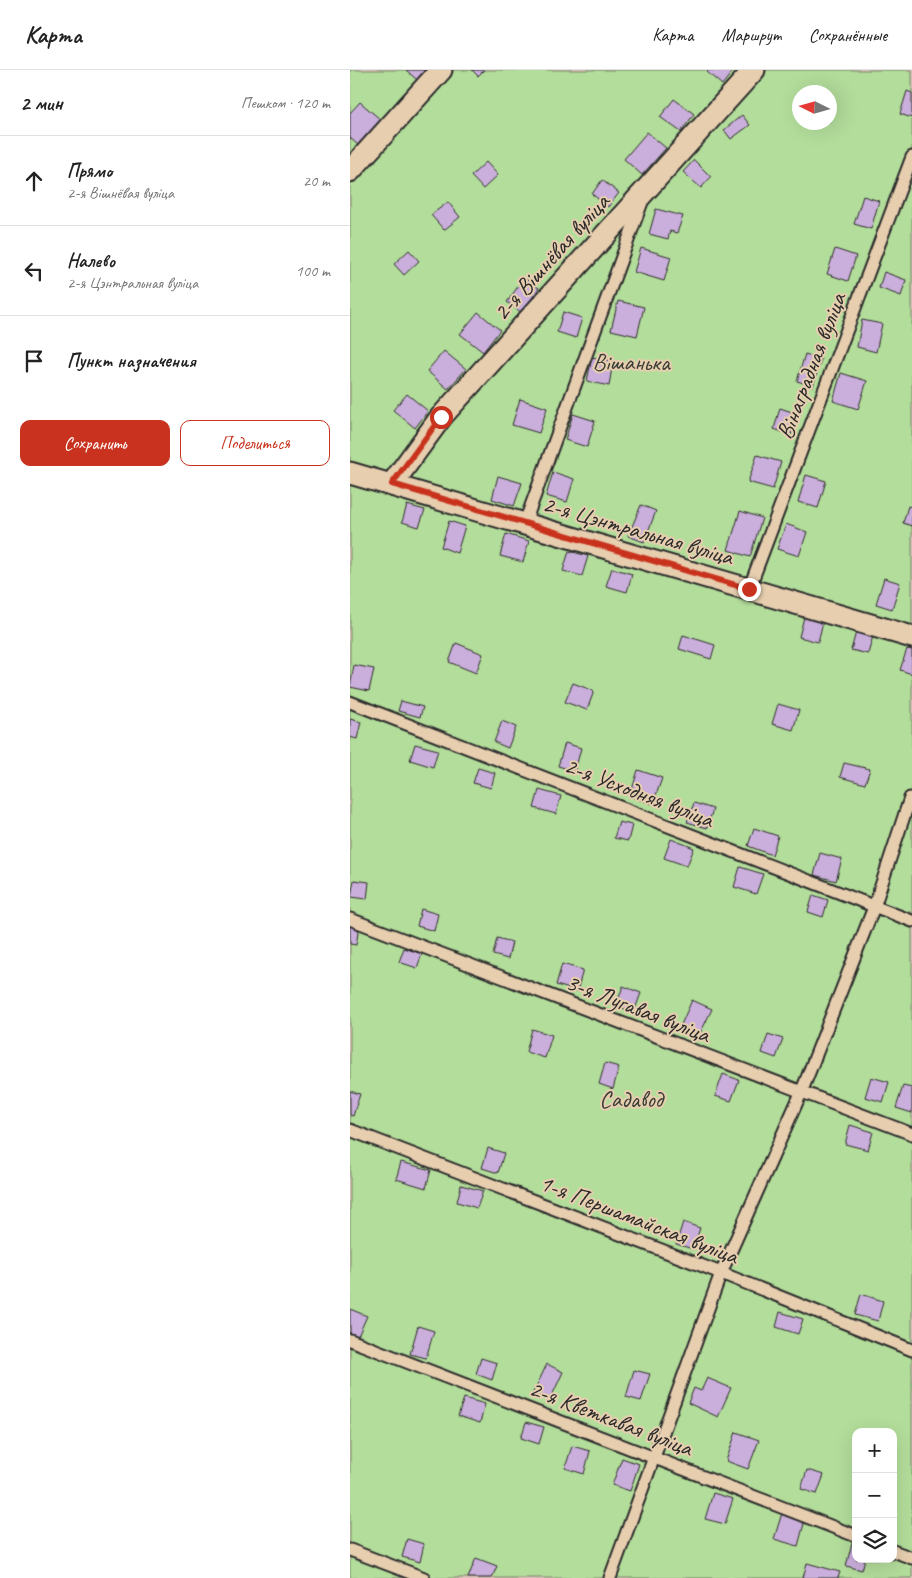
<!DOCTYPE html>
<html lang="ru">
<meta charset="utf-8">
<style>
body{margin:0;font-family:Caveat,sans-serif;background:#f6f6f6;color:#222}
.controls{position:absolute;right:15px;bottom:15px;display:grid;overflow:hidden;border-radius:10px;box-shadow:0 5px 20px #0002}
.controls button{width:45px;height:45px;display:grid;place-items:center;padding:0;border:0;border-bottom:1px solid #e0e0e0;background:#fff;color:#222;font:25px sans-serif}
.compass{position:absolute;left:442px;top:15px;width:45px;height:45px;border-radius:50%;background:#fff;box-shadow:0 5px 20px #0002;rotate:275deg}
.stop{position:absolute;width:15px;height:15px;margin:-11px;border:4px solid #c8321e;border-radius:50%;background:#fff}
.stop.end{background:#c8321e;border-color:#fff;box-shadow:0 1px 5px #0008}
.list{margin:0;padding:0;list-style:none}
h2{display:flex;justify-content:space-between;align-items:center;height:65px;margin:0;padding:0 20px;font-size:21px}
h2 small{font-size:16px;font-weight:400;color:#767676}
.list li{display:grid;grid-template-columns:32px 1fr auto;gap:15px;align-items:center;box-sizing:border-box;height:90px;padding:0 20px;border-top:1px solid #e0e0e0}
.list b{display:block;font-size:19px;white-space:nowrap}
.list p{margin:0;font-size:16px;white-space:nowrap;color:#767676}
.list em{font-size:16px;font-style:normal;color:#767676}
.actions{display:flex;gap:10px;padding:15px 20px}
.actions a{flex:1;padding:11px 0;border:1px solid #c8321e;border-radius:10px;text-align:center;font-size:18px;color:#c8321e}
.actions .main{background:#c8321e;color:#fff}
.icon{flex:none;width:28px;height:28px;fill:none;stroke:currentColor;stroke-width:2;stroke-linecap:round;stroke-linejoin:round}
.map{position:relative;flex:none;width:562px;height:1508px;overflow:hidden}
header{display:flex;align-items:center;gap:30px;box-sizing:border-box;height:70px;padding:0 25px;background:#fff;border-bottom:1px solid #e0e0e0}
header strong{font-size:24px}
nav{display:flex;gap:28px;margin-inline-start:auto;font-size:18px}
main{display:flex}
aside{flex:1;background:#fff}
.map>svg:first-child{display:block}
.green{fill:#b3dd9b;stroke:#6f8463;fill-rule:evenodd}
.building{fill:#caaedb;stroke:#2b2b2b}
.lines{fill:none;stroke-linecap:round;stroke-linejoin:round}
.lane-casing{stroke:#2b2b2b;stroke-width:15}
.street-casing{stroke:#2b2b2b;stroke-width:25}
.lane{stroke:#e7ceaf;stroke-width:11}
.street{stroke:#e7ceaf;stroke-width:21}
.route{stroke:#c8321e;stroke-width:6}
.labels{text-anchor:middle;stroke-width:4;stroke-linejoin:round;paint-order:stroke}
.street-label{font-size:24px;fill:#2b2b2b;stroke:#e7ceaf}
.park-label{font-size:24px;fill:#393d36;stroke:#e7ceaf}
</style>
<header>
<strong>Карта</strong>
<nav><a>Карта</a><a>Маршрут</a><a>Сохранённые</a></nav>
</header>
<main>
<aside>
<h2>2 мин<small>Пешком · 120 m</small></h2>
<ul class="list">
<li><svg class="icon" aria-label="ahead" viewBox="0 0 24 24"><path d="M12 20V5M6 11l6-6 6 6"/></svg><div><b>Прямо</b><p>2-я Вішнёвая вуліца</p></div><em>20 m</em></li>
<li><svg class="icon" aria-label="left" viewBox="0 0 24 24"><path d="M17 20v-9H6M10 6l-5 5 5 5"/></svg><div><b>Налево</b><p>2-я Цэнтральная вуліца</p></div><em>100 m</em></li>
<li><svg class="icon" aria-label="arrive" viewBox="0 0 24 24"><path d="M6 21V4h12l-3 4 3 4H6"/></svg><div><b>Пункт назначения</b></div></li>
</ul>
<div class="actions"><a class="main">Сохранить</a><a>Поделиться</a></div>
</aside>
<div class="map">
<svg width="562" height="1508" viewBox="0 0 562 1508">
<rect width="100%" height="100%" fill="#dec4bc"/>
<filter id="ink" filterUnits="userSpaceOnUse"><feTurbulence type="fractalNoise" baseFrequency=".02" numOctaves="2"/><feDisplacementMap in="SourceGraphic" scale="10" xChannelSelector="R" yChannelSelector="G"/><feConvolveMatrix kernelMatrix="1 2 1 2 8 2 1 2 1" color-interpolation-filters="sRGB"/></filter>
<g filter="url(#ink)">
<path class="green" d="M0 0H562V1508H0ZM450 22H480V52H450ZM506 1362H543V1489H506Z"/>
<path class="building" d="M56 0H76L67 10Z
M122 0H134L128 6Z
M359 0H382L383 1 372 15 357 2Z
M557 21 562 23V48L550 44Z
M324 29 344 44 331 62 310 47Z
M10 32 31 50 8 75 0 68V43Z
M392 45 400 55 381 69 374 60Z
M297 62 316 78 292 105 274 89Z
M344 90 361 107 351 118 333 102Z
M136 92 148 105 133 119 121 106Z
M252 110 269 123 258 137 242 124Z
M513 126 529 131 521 159 504 154Z
M98 132 110 147 94 160 81 145Z
M306 139 333 146 327 163 320 161 318 169 299 164Z
M291 178 321 187 314 211 284 202Z
M485 179 506 186 498 211 477 204Z
M59 180 69 191 54 205 44 194Z
M534 202 556 210 551 226 529 218Z
M174 208 189 218 172 243 157 232Z
M268 231 294 237 287 266 261 260Z
M128 242 150 260 133 282 110 264Z
M213 242 232 248 226 268 207 262Z
M512 250 532 254 526 282 507 277Z
M94 281 116 299 98 319 77 301Z
M455 284 471 289 463 316 447 311Z
M242 287 263 291 259 316 237 311Z
M491 303 517 311 508 339 483 331Z
M57 324 78 341 65 358 43 340Z
M170 329 197 338 189 363 162 355Z
M430 338 448 344 441 365 424 359Z
M223 344 245 351 237 377 215 370Z
M407 385 431 392 423 419 398 412Z
M203 402 224 409 217 432 196 426Z
M456 405 476 411 468 438 448 432Z
M148 406 172 413 164 436 142 429Z
M57 435 75 440 69 457 52 452Z
M291 435 306 441 294 472 278 466Z
M558 436 562 437V456L553 453Z
M390 441 412 448 400 487 378 480Z
M99 451 115 456 107 483 91 477Z
M436 454 457 462 449 486 427 479Z
M156 464 179 471 173 492 150 486Z
M219 481 238 486 232 506 213 501Z
M262 498 282 504 277 522 256 516Z
M534 508 550 513 542 539 526 534Z
M454 547 473 552 468 572 449 567Z
M506 562 523 566 518 584 501 580Z
M333 565 365 575 361 589 329 579Z
M106 573 133 584 126 603 99 592Z
M557 579 562 580V604L550 600Z
M4 595 24 599 19 621 0 617Z
M223 613 244 621 237 640 215 632Z
M51 631 73 637 70 647 48 641Z
M428 634 449 640 443 660 422 654Z
M0 649 11 652 7 669 0 667Z
M152 651 166 657 158 678 144 672Z
M215 673 231 678 225 701 208 696Z
M65 674 88 680 83 697 60 690Z
M494 693 520 699 515 714 490 707Z
M128 698 145 703 141 718 123 713Z
M288 700 312 708 303 734 280 726Z
M189 720 211 726 206 744 184 738Z
M344 733 363 739 357 758 337 752Z
M269 752 282 755 278 771 264 768Z
M404 758 428 766 422 785 398 776Z
M321 769 344 778 337 796 314 788Z
M470 783 492 789 486 811 464 805Z
M390 797 413 804 406 824 384 817Z
M4 810 19 812 17 829 1 827Z
M463 825 478 830 473 847 458 842Z
M71 839 88 844 84 861 67 856Z
M0 855 9 857 6 875 0 874Z
M147 868 162 872 158 889 143 885Z
M54 878 72 884 67 898 49 892Z
M212 894 233 900 227 921 206 915Z
M273 916 291 923 284 942 266 936Z
M342 930 362 939 349 966 330 957Z
M182 959 202 965 195 988 176 982Z
M418 964 433 969 426 988 412 983Z
M255 993 269 997 263 1019 249 1014Z
M373 1004 389 1010 381 1031 365 1026Z
M521 1007 539 1012 533 1032 515 1027Z
M553 1016 562 1018V1043L546 1038Z
M0 1021 10 1024 3 1046 0 1045Z
M500 1055 523 1062 518 1080 495 1074Z
M138 1078 154 1083 148 1103 132 1098Z
M51 1092 81 1100 76 1118 46 1109Z
M111 1115 133 1121 127 1138 107 1132Z
M333 1152 350 1158 343 1179 326 1174Z
M511 1224 533 1231 528 1251 505 1245Z
M0 1239 17 1246 8 1266 0 1263Z
M430 1242 453 1249 448 1264 426 1257Z
M68 1256 84 1261 76 1288 60 1284Z
M131 1288 147 1293 142 1310 126 1304Z
M197 1294 213 1302 200 1330 183 1323Z
M284 1300 300 1304 291 1331 276 1327Z
M357 1308 381 1318 368 1347 338 1333 344 1318 351 1321Z
M114 1328 135 1334 130 1353 108 1346Z
M176 1352 194 1357 189 1374 171 1368Z
M386 1362 409 1370 398 1399 376 1391Z
M222 1376 240 1381 234 1404 215 1398Z
M272 1388 289 1394 280 1421 262 1415Z
M457 1400 474 1405 467 1424 451 1419Z
M363 1423 383 1429 375 1454 355 1449Z
M432 1443 455 1450 448 1476 424 1469Z
M57 1469 74 1474 70 1492 52 1487Z
M502 1473 506 1475V1489H515L512 1500 496 1496Z
M126 1488 147 1496 142 1508H118Z
M457 1493 490 1502 488 1508H453Z"/>
<g class="lines">
<defs>
<path id="lane" d="M174 455 292 132
M399 519 562 87
M0 632 562 851
M0 849 562 1064
M0 1060 371 1203 562 1280
M0 1270 506 1466
M0 1480 74 1508
M543 1481 562 1488
M260 1508 371 1203 451 1023 524 837 560 728"/>
<path id="street" d="M0 101 91 0
M0 403 562 567
M42 414 91 347 404 0"/>
</defs>
<use href="#lane" class="lane-casing"/>
<use href="#street" class="street-casing"/>
<use href="#lane" class="lane"/>
<use href="#street" class="street"/>
</g>
</g>
<g class="lines" filter="url(#ink)">
<path class="route" d="M91 347 42 414 399 519"/>
</g>
<g class="labels">
<g class="street-label">
<text transform="translate(201 187) rotate(-48)" y="8">2-я Вішнёвая вуліца</text>
<text transform="translate(461 296) rotate(-69)" y="8">Вінаградная вуліца</text>
<text transform="translate(288 460) rotate(16)" y="8">2-я Цэнтральная вуліца</text>
<text transform="translate(289 722) rotate(21)" y="8">2-я Усходняя вуліца</text>
<text transform="translate(288 938) rotate(21)" y="8">3-я Лугавая вуліца</text>
<text transform="translate(289 1149) rotate(21)" y="8">1-я Першамайская вуліца</text>
<text transform="translate(261 1348) rotate(21)" y="8">2-я Кветкавая вуліца</text>
</g>
<g class="park-label">
<text x="281" y="300">Вішанька</text>
<text x="281" y="1037">Садавод</text>
</g>
</g>
</svg>
<div class="controls">
<button>+</button>
<button>−</button>
<button><svg class="icon" aria-label="layers" viewBox="0 0 24 24"><path d="M12 4l9 5-9 5-9-5zM3 14l9 5 9-5"/></svg></button>
</div>
<svg class="compass" viewBox="-18 -18 36 36"><path d="M0-13l5 13h-10z" fill="#e53935"/><path d="M0 13l5-13h-10z" fill="#767676"/></svg>
<div class="stop" style="left:91px;top:347px"></div>
<div class="stop end" style="left:399px;top:519px"></div>
</div>
</main>
